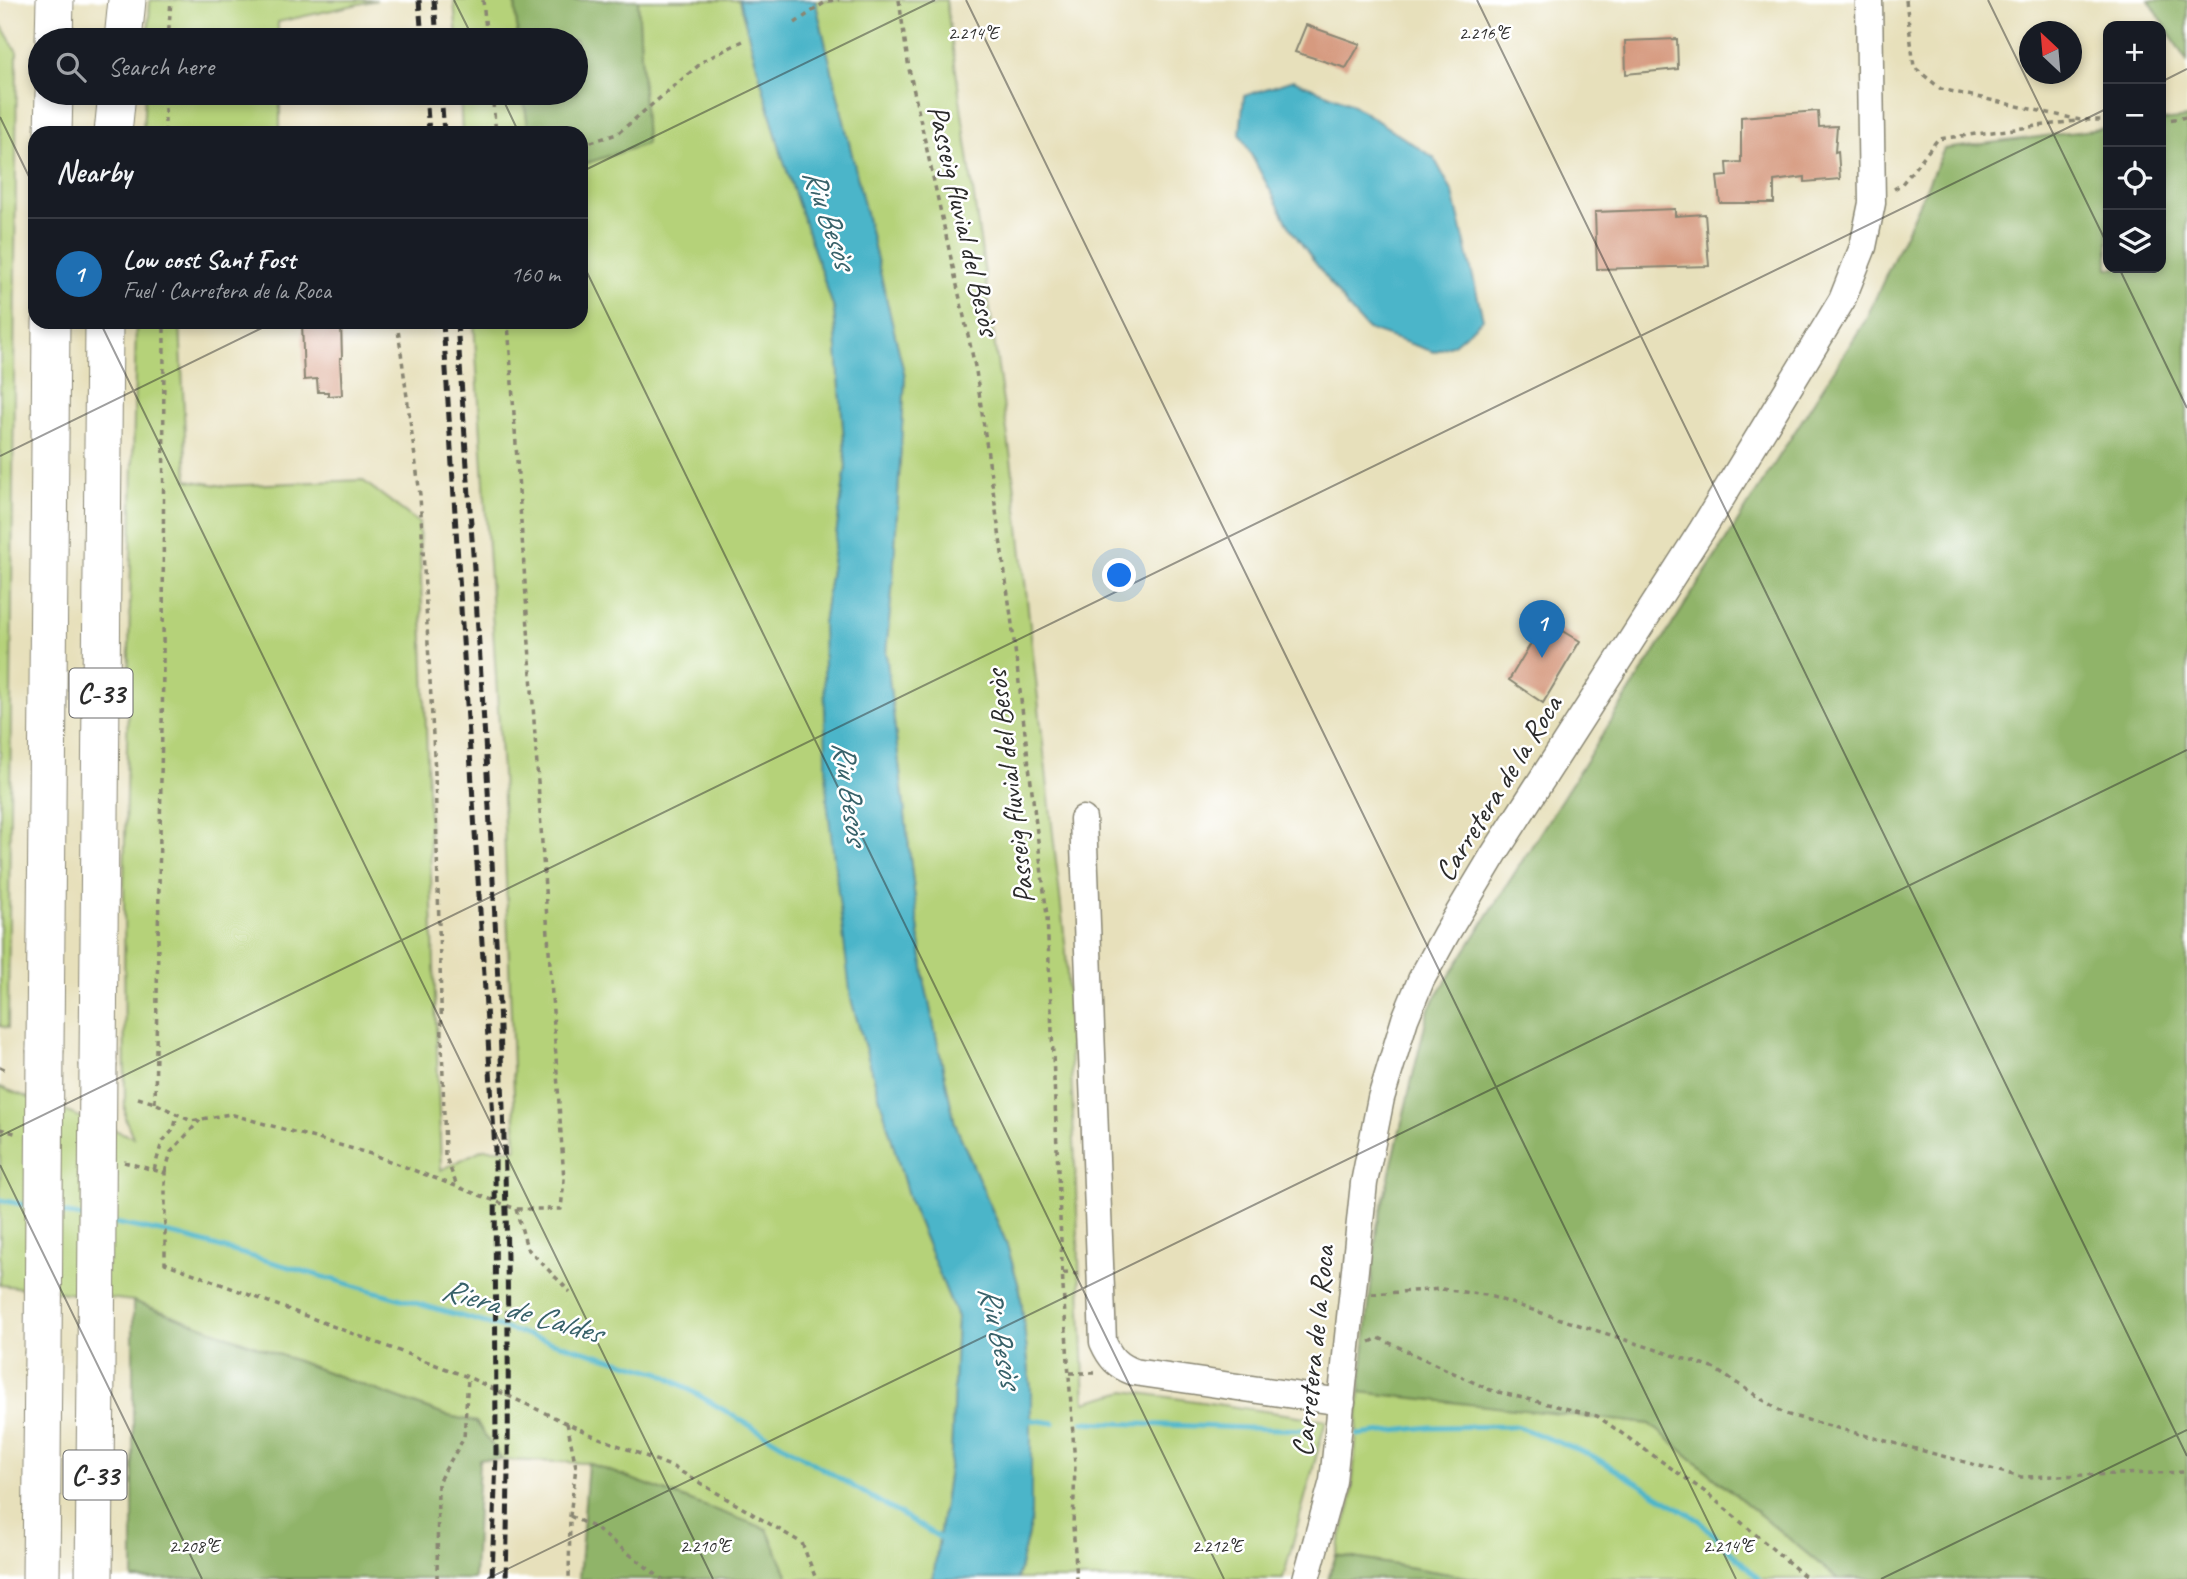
<!DOCTYPE html>
<meta charset="utf-8">
<style>
body{margin:0;font-family:Caveat,sans-serif;background:#242831;color:#f1f3f6}
.controls{position:absolute;right:21px;top:21px;display:grid;overflow:hidden;border-radius:14px;box-shadow:0 4px 10px #0003}
.controls button{width:63px;height:63px;display:grid;place-items:center;padding:0;border:0;border-bottom:2px solid #363941;background:#171b24;color:#f1f3f6;font:35px sans-serif}
.compass{position:absolute;left:2019px;top:21px;width:63px;height:63px;border-radius:50%;background:#171b24;box-shadow:0 4px 10px #0003;rotate:334deg}
.you{position:absolute;left:1120px;top:576px;width:24px;height:24px;margin:-18px;border:5px solid #fff;border-radius:50%;background:#1a73e8;box-shadow:0 0 0 10px #1a73e833}
.badge{display:grid;place-items:center;width:46px;height:46px;border-radius:50%;background:#1f6fb2;color:#fff;font-size:23px;font-weight:700}
.pin{position:absolute;translate:-50% -58px;filter:drop-shadow(0 2px 4px #0008)}
.pin::after{content:'';position:absolute;top:37px;width:24px;height:21px;background:inherit;clip-path:polygon(0 0,100% 0,50% 100%)}
.list{margin:0;padding:0;list-style:none}
h2{display:flex;justify-content:space-between;align-items:center;height:91px;margin:0;padding:0 28px;font-size:30px}
h2 small{font-size:23px;font-weight:400;color:#9ea1a6}
.list li{display:grid;grid-template-columns:46px 1fr auto;gap:21px;align-items:center;box-sizing:border-box;height:112px;padding:0 28px;border-top:2px solid #363941}
.list b{display:block;font-size:26px;white-space:nowrap}
.list p{margin:0;font-size:23px;white-space:nowrap;color:#9ea1a6}
.list em{font-size:23px;font-style:normal;color:#9ea1a6}
.icon{flex:none;width:38px;height:38px;fill:none;stroke:currentColor;stroke-width:2;stroke-linecap:round;stroke-linejoin:round}
.map{position:relative;flex:none;width:2187px;height:1579px;overflow:hidden}
.search{position:absolute;background:#171b24;box-shadow:0 4px 10px #0003;left:28px;top:28px;width:560px;height:77px;display:flex;align-items:center;gap:18px;box-sizing:border-box;padding:0 24px;border-radius:38px;color:#9ea1a6;font-size:26px}
.panel{position:absolute;background:#171b24;box-shadow:0 4px 10px #0003;left:28px;top:126px;width:560px;height:203px;border-radius:21px}
.map>svg:first-child{display:block}
.green{fill:#b5d279;stroke:#707e52;stroke-width:2}
.forest{fill:#90b469;stroke:#5e704a;stroke-width:2}
.water{fill:#4cb5c9;stroke:#3c707a;stroke-width:2}
.lines{fill:none;stroke-linecap:round;stroke-linejoin:round}
.stream{stroke:#4cb5c9;stroke-width:5}
.building{fill:#d69a7f}
.minor-casing{stroke:#898673;stroke-width:29}
.highway-casing{stroke:#898673;stroke-width:39}
.path{stroke:#898673;stroke-width:3.5;stroke-dasharray:5 5;stroke-linecap:butt}
.minor{stroke:#fff;stroke-width:26}
.highway{stroke:#fff;stroke-width:37}
.rail{stroke:#2b2b2b;stroke-width:5;stroke-dasharray:10 5;stroke-linecap:butt}
.highway-bridge-casing{stroke:#898673;stroke-width:39;stroke-linecap:butt}
.highway-bridge{stroke:#fff;stroke-width:37}
.ticks{fill:none;stroke:#2b2b2b;stroke-width:2;stroke-opacity:0.45}
.labels{text-anchor:middle;stroke-width:5;stroke-linejoin:round;paint-order:stroke}
.shield{fill:#fff;stroke:#6b6b6b;stroke-width:2}
.shield-label{font-size:28px;font-weight:bold;fill:#2b2b2b}
.street-label{font-size:30px;fill:#2b2b2b;stroke:#fff}
.water-label{font-size:32px;font-style:italic;fill:#38626a;stroke:#fff}
.ticks-label{font-size:18px;text-anchor:middle;fill:#2b2b2b;stroke:#fff;stroke-width:5;stroke-linejoin:round;paint-order:stroke}
</style>
<div class="map">
<svg width="2187" height="1579" viewBox="0 0 2187 1579">
<rect width="100%" height="100%" fill="#fff"/>
<filter id="ink" filterUnits="userSpaceOnUse"><feTurbulence type="fractalNoise" baseFrequency=".0143" numOctaves="2"/><feDisplacementMap in="SourceGraphic" scale="14" xChannelSelector="R" yChannelSelector="G"/><feConvolveMatrix kernelMatrix="1 2 1 2 8 2 1 2 1" color-interpolation-filters="sRGB"/></filter>
<filter id="wash" filterUnits="userSpaceOnUse"><feTurbulence type="fractalNoise" baseFrequency=".00686" numOctaves="4" result="noise"/><feDisplacementMap in="SourceGraphic" scale="28" xChannelSelector="R" yChannelSelector="G"/><feGaussianBlur stdDeviation="1.57" result="paint"/><feColorMatrix in="noise" values="0 0 0 0 0 0 0 0 0 0 0 0 0 0 0 0 0 1.4 0 .05"/><feComposite in="paint" operator="in"/></filter>
<g filter="url(#wash)">
<rect width="100%" height="100%" fill="#e7e0bb"/>
<path class="green" d="M150 0H377L278 22V40H148Z
M454 0H515L518 40H457Z
M638 0H739L782 156 834 309 846 467 823 624 851 999 910 1202 957 1317 951 1456 933 1579H789L766 1529 588 1463 502 1460 476 1422 444 1415 133 1301 0 1285V1087L133 1137 125 1118 124 886 136 322H180L187 480 224 486 362 480 419 523 441 1170 483 1149H516L502 774 474 322H581V165L646 143Z
M815 0H946L1013 473 1066 951 1085 1402 1126 1391 1326 1420 1283 1579H1017L1031 1521V1389L1020 1290 1006 1242 955 1124 925 984 886 653 893 580 905 377Z
M0 23 17 52 8 1028 0 1026Z
M145 93H280V133H143Z
M460 93H523L529 133H462Z
M1360 1390 1650 1424 1838 1579H1479L1336 1555 1351 1504Z"/>
<path class="forest" d="M515 0H638L646 144 581 165V133H529L523 93H576V40H518Z
M2149 0H2187V62Z
M2187 118V1579H1838L1650 1424 1360 1392 1377 1227 1429 1008 1865 321 1944 149 2108 128V268H2161V121Z
M133 1301 444 1415 476 1422 502 1460 479 1459 474 1579H133Z
M588 1463 767 1529 789 1579H579Z
M1336 1555 1479 1579H1328Z"/>
<path class="water" d="M739 0H815L905 377 893 580 886 653 925 984 955 1124 1006 1242 1020 1290 1031 1389V1521L1017 1579H933L951 1456 957 1317 910 1202 851 999 827 801 823 624 846 467 834 309 782 156Z
M1293 80 1350 103 1434 158 1453 193 1483 319 1454 344 1434 352 1367 329 1350 310 1292 231 1240 134 1244 96Z"/>
<g class="lines">
<path class="stream" d="M0 1200 31 1206
M58 1212 83 1217
M110 1222 180 1236 661 1373 944 1540
M1026 1419 1054 1423
M1083 1422 1303 1430
M1357 1435 1430 1427 1516 1426 1591 1455 1699 1520 1759 1579"/>
</g>
<g id="blocks">
<path class="building" d="M1306 25 1360 44 1346 68 1295 52Z
M1677 39 1678 69 1626 74 1625 41Z
M1818 111 1819 127 1837 126 1835 152 1838 151 1840 179 1805 182V177L1774 181V203H1720L1717 177 1728 176 1727 163 1741 162V117Z
M1675 209V216L1705 214 1709 266 1597 269 1595 212Z
M302 322H341L342 358H340L342 395 328 396V392H318L317 379 304 380Z
M1545 620 1580 641 1543 703 1509 680Z"/>
</g>
</g>
<g filter="url(#ink)">
<use href="#blocks" fill-opacity="0" stroke="#898673" stroke-width="2"/>
<g class="lines">
<defs>
<path id="minor" d="M1083 819 1103 1342C1110 1358 1117 1366 1134 1372L1342 1402
M1306 1579 1333 1481 1364 1183 1381 1098 1405 1019 1421 980 1446 934 1494 854 1702 530 1842 300 1863 247 1872 203 1869 0"/>
<path id="highway" d="M54 40 55 0
M123 40 127 0
M53 133 54 93
M113 133 117 93
M45 1050 51 322
M98 1064 104 322
M41 1579 43 1354
M94 1579 96 1370"/>
</defs>
<use href="#minor" class="minor-casing"/>
<use href="#highway" class="highway-casing"/>
<path class="path" d="M483 0 487 40
M899 0 909 69 976 371 1011 616 1047 916 1063 1287 1075 1465 1073 1526 1077 1579
M1906 0 1914 67 1941 89 2080 120H2108
M795 23 827 1 839 0
M168 40 171 0
M492 93 496 133
M2161 121 2187 117
M165 133V93
M581 145 617 134 705 60 743 41
M1894 189 1901 185 1938 139 2076 121
M397 322 420 495 435 773 445 1155 457 1186
M0 1067 9 1071
M138 1098 155 1103 191 1121 230 1114 371 1154 516 1209H561L564 1180 508 322
M155 1103 163 672 164 322
M0 1129 18 1134
M124 1162 165 1173V1263L468 1377 592 1435 673 1467 802 1543 816 1579
M154 1170 162 1142 174 1129 177 1115
M165 1172 171 1152 200 1120
M516 1209 527 1248 570 1292
M1063 1273 1078 1274
M1372 1294 1441 1289 1486 1295 1713 1368 1785 1414 2021 1477 2187 1472
M1370 1342 1379 1338 1490 1390 1597 1416 1708 1494 1808 1579
M1070 1373H1096
M567 1423 576 1467 570 1516 569 1579
M570 1516 595 1528 662 1579
M437 1579 438 1482 464 1438 468 1378"/>
<use href="#minor" class="minor"/>
<use href="#highway" class="highway"/>
<path class="rail" d="M419 0 422 40
M434 0 437 40
M426 93 429 133
M441 93 444 133
M443 322 495 1150 496 1455 492 1579
M457 322C486 740 517 1160 506 1579"/>
<defs>
<path id="highway-bridge" d="M43 1354 45 1050
M96 1370 98 1064"/>
</defs>
<use href="#highway-bridge" class="highway-bridge-casing"/>
<use href="#highway-bridge" class="highway-bridge"/>
</g>
</g>
<path class="ticks" d="M454 0 474 40M966 0 1736 1579M1477 0 2187 1456M1988 0 2108 246M2161 82 2187 69M500 93 519 133M0 117 35 189M581 172 935 0M581 260 1224 1579M2119 268 2187 408M100 322 713 1579M0 456 274 322M0 1136 2108 108M0 1165 202 1579M487 1579 2187 750M1881 1579 2187 1430"/>
<g class="labels">
<g class="shield">
<rect x="69.5" y="668.5" width="63" height="49" rx="5"/>
<rect x="63.5" y="1450.5" width="63" height="49" rx="5"/>
</g>
<g class="shield-label">
<text x="101" y="703">C-33</text>
<text x="95" y="1485">C-33</text>
</g>
<g class="street-label">
<text transform="translate(964 220) rotate(77)" y="10">Passeig fluvial del Besòs</text>
<text transform="translate(1010 787) rotate(-97)" y="10">Passeig fluvial del Besòs</text>
<text transform="translate(1498 788) rotate(-58)" y="10">Carretera de la Roca</text>
<text transform="translate(1313 1351) rotate(-84)" y="10">Carretera de la Roca</text>
</g>
<g class="water-label">
<text transform="translate(830 218) rotate(71)" y="11">Riu Besòs</text>
<text transform="translate(851 792) rotate(82)" y="11">Riu Besòs</text>
<text transform="translate(522 1310) rotate(16)" y="11">Riera de Caldes</text>
<text transform="translate(1001 1336) rotate(77)" y="11">Riu Besòs</text>
</g>
</g>
<g class="ticks-label">
<text x="973" y="39">2.214°E</text>
<text x="1484" y="39">2.216°E</text>
<text x="194" y="1552">2.208°E</text>
<text x="705" y="1552">2.210°E</text>
<text x="1217" y="1552">2.212°E</text>
<text x="1728" y="1552">2.214°E</text>
</g>
</svg>
<div class="controls">
<button>+</button>
<button>−</button>
<button><svg class="icon" aria-label="locate" viewBox="0 0 24 24"><circle cx="12" cy="12" r="6"/><path d="M12 2v4M12 18v4M2 12h4M18 12h4"/></svg></button>
<button><svg class="icon" aria-label="layers" viewBox="0 0 24 24"><path d="M12 4l9 5-9 5-9-5zM3 14l9 5 9-5"/></svg></button>
</div>
<svg class="compass" viewBox="-18 -18 36 36"><path d="M0-13l5 13h-10z" fill="#e53935"/><path d="M0 13l5-13h-10z" fill="#9ea1a6"/></svg>
<div class="you"></div>
<div class="pin badge" style="left:1542px;top:658px">1</div>
<div class="search"><svg class="icon" aria-label="search" viewBox="0 0 24 24"><circle cx="10" cy="10" r="6"/><path d="M15 15l6 6"/></svg>Search here</div>
<section class="panel">
<h2>Nearby<small></small></h2>
<ul class="list">
<li><span class="badge">1</span><div><b>Low cost Sant Fost</b><p>Fuel · Carretera de la Roca</p></div><em>160 m</em></li>
</ul>
</section>
</div>
